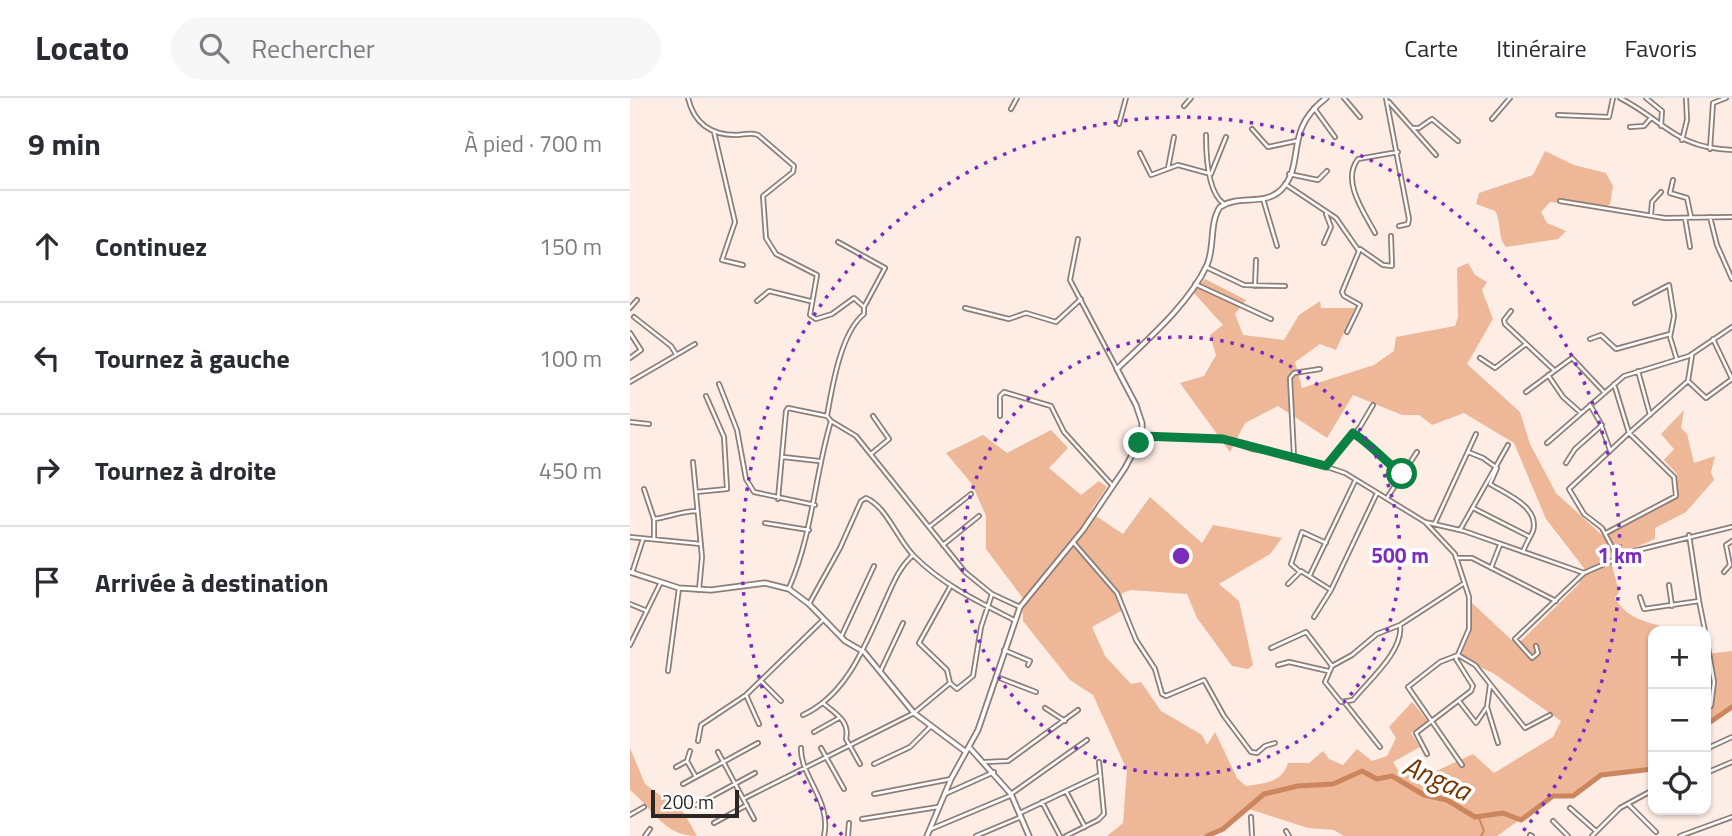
<!DOCTYPE html>
<html lang="fr">
<meta charset="utf-8">
<style>
body{margin:0;font-family:"Titillium Web",sans-serif;background:#f7f7f7;color:#2b2b33}
.controls{position:absolute;right:21px;bottom:21px;display:grid;overflow:hidden;border-radius:14px;box-shadow:0 2px 5px #0004}
.controls button{width:63px;height:63px;display:grid;place-items:center;padding:0;border:0;border-bottom:2px solid #e1e1e2;background:#fff;color:#2b2b33;font:35px sans-serif}
.scale{position:absolute;left:21px;bottom:18px;width:88px;box-sizing:border-box;padding-left:7px;border:4px solid #2d2724;border-top:0;font-size:19px;line-height:24px;white-space:nowrap;color:#2d2724;-webkit-text-stroke:5px #fff;paint-order:stroke}
.stop{position:absolute;width:21px;height:21px;margin:-16px;border:5px solid #0b8043;border-radius:50%;background:#fff}
.stop.end{background:#0b8043;border-color:#fff;box-shadow:0 2px 7px #0008}
.list{margin:0;padding:0;list-style:none}
h2{display:flex;justify-content:space-between;align-items:center;height:91px;margin:0;padding:0 28px;font-size:30px}
h2 small{font-size:23px;font-weight:400;color:#7c7c81}
.list li{display:grid;grid-template-columns:46px 1fr auto;gap:21px;align-items:center;box-sizing:border-box;height:112px;padding:0 28px;border-top:2px solid #e1e1e2}
.list b{display:block;font-size:26px;white-space:nowrap}
.list em{font-size:23px;font-style:normal;color:#7c7c81}
.icon{flex:none;width:38px;height:38px;fill:none;stroke:currentColor;stroke-width:2;stroke-linecap:round;stroke-linejoin:round}
.map{position:relative;flex:none;width:1102px;height:738px;overflow:hidden}
header{display:flex;align-items:center;gap:42px;box-sizing:border-box;height:98px;padding:0 35px;background:#fff;border-bottom:2px solid #e1e1e2}
header strong{font-size:33px}
nav{display:flex;gap:38px;margin-inline-start:auto;font-size:24px}
.search{width:490px;height:63px;background:#f7f7f7;display:flex;align-items:center;gap:18px;box-sizing:border-box;padding:0 24px;border-radius:38px;color:#7c7c81;font-size:26px}
main{display:flex}
aside{flex:1;background:#fff}
.map>svg:first-child{display:block}
.green{fill:#eeb798}
.lines{fill:none;stroke-linecap:round;stroke-linejoin:round}
.stream{stroke:#cc865d;stroke-width:2}
.river{stroke:#cc865d;stroke-width:5}
.minor-casing{stroke:#8d7e77;stroke-width:6}
.tertiary-casing{stroke:#8d7e77;stroke-width:7}
.minor{stroke:#fff;stroke-width:2.5}
.tertiary{stroke:#fff;stroke-width:3.5}
.route{stroke:#0b8043;stroke-width:9}
.ring{fill:none;stroke:#7b2cbf;stroke-width:3.5;stroke-dasharray:3.5 7}
.labels{text-anchor:middle;stroke-width:7;stroke-linejoin:round;paint-order:stroke}
.water-label{font-size:28px;font-style:italic;fill:#753501;stroke:#fff}
.centre{fill:#7b2cbf;stroke:#fff;stroke-width:3.5}
.ring-label{font-size:21px;text-anchor:middle;font-weight:bold;fill:#7b2cbf;stroke:#fff;stroke-width:7;stroke-linejoin:round;paint-order:stroke}
</style>
<header>
<strong>Locato</strong>
<div class="search"><svg class="icon" aria-label="search" viewBox="0 0 24 24"><circle cx="10" cy="10" r="6"/><path d="M15 15l6 6"/></svg>Rechercher</div>
<nav><a>Carte</a><a>Itinéraire</a><a>Favoris</a></nav>
</header>
<main>
<aside>
<h2>9 min<small>À pied · 700 m</small></h2>
<ul class="list">
<li><svg class="icon" aria-label="ahead" viewBox="0 0 24 24"><path d="M12 20V5M6 11l6-6 6 6"/></svg><div><b>Continuez</b></div><em>150 m</em></li>
<li><svg class="icon" aria-label="left" viewBox="0 0 24 24"><path d="M17 20v-9H6M10 6l-5 5 5 5"/></svg><div><b>Tournez à gauche</b></div><em>100 m</em></li>
<li><svg class="icon" aria-label="right" viewBox="0 0 24 24"><path d="M7 20v-9h11M14 6l5 5-5 5"/></svg><div><b>Tournez à droite</b></div><em>450 m</em></li>
<li><svg class="icon" aria-label="arrive" viewBox="0 0 24 24"><path d="M6 21V4h12l-3 4 3 4H6"/></svg><div><b>Arrivée à destination</b></div></li>
</ul>
</aside>
<div class="map">
<svg width="1102" height="738" viewBox="0 0 1102 738">
<rect width="100%" height="100%" fill="#feede4"/>
<path class="green" d="M915 53 944 67 976 75 983 88 980 106 975 109 920 104 911 114 917 125 936 133 928 141 876 149C867 138 872 125 865 113L846 106 849 95 903 77Z
M838 165 845 177 857 184 852 192 863 221 837 266 890 314 900 346 926 395 973 438 1043 398 1047 376 1034 362 1044 351 1031 336 1054 312 1051 330 1057 336 1064 365 1085 358 1081 374 1084 382 1056 414 1025 430V441L980 460 989 494 985 500C999 525 1024 524 1047 533H1023V671L971 677 943 698H923L867 738H714L704 732 678 730 616 710 593 731 577 738H477L493 725 497 672 463 597 440 582 393 523 392 499 356 451V418L342 386 316 355 353 337 377 355 421 332 438 350 419 370 451 397 469 383 477 389 460 414 493 436 520 399 572 445 583 427 652 440 640 456 589 486 609 503 623 567 618 571 602 568 567 520 557 496 501 492 492 495 493 512 462 529 475 558 501 586 511 584 531 613 572 637 577 647 585 634 607 680 616 688C634 685 652 685 658 665H679L693 653 699 661 713 667 727 651 742 663 757 658 766 640 759 629 782 604 798 623 781 635 790 649 763 664 768 672 789 681 843 656 864 675 923 639 931 623 863 575 830 560 841 534V504L887 547 949 486 954 470 916 421 884 345 834 315 802 327 789 317H772L723 297 697 340 648 308 615 325 600 354 550 285 574 278 586 257 580 237 593 227 563 194 575 181 616 202 605 216 613 237 654 242 669 217 690 203 691 210H725L706 252 690 246 665 264 672 290 744 267 764 253 766 239 825 228 828 219 827 170Z
M1102 553V609L1076 627V556Z
M0 633V650L15 686 54 715 67 738C34 738 23 711 0 692Z"/>
<g class="lines">
<path class="stream" d="M849 720 854 733 851 738"/>
<path class="river" d="M1076 627 1102 609
M577 738 593 731 634 696 668 688 703 686 732 673 747 681 762 678 794 697 817 702 845 719 873 715 891 722 923 698H943L971 677 1023 671"/>
<defs>
<path id="minor" d="M58 0C64 25 80 37 106 37 114 37 120 34 128 37L164 68 163 74 133 98 136 140 146 156 187 177 180 217 186 221 202 216 224 200 234 209
M714 0 730 19
M756 0 779 121 778 126 769 128
M990 0C1035 23 1045 50 1102 52
M1016 0 1032 13 1031 28
M759 4 806 57
M554 8 561 0
M684 10 705 39
M381 11 387 0
M928 17 979 19 983 0
M862 21 880 0
M489 26 496 0
M1000 29 1014 28 1021 20
M783 30H789L802 21 828 43
M622 31 638 49 666 43
M84 34 105 124 92 162 113 167
M576 37C576 56 577 94 594 106
M1052 42 1057 22 1056 0
M1080 51 1083 5 1096 0
M510 55 521 77 548 67 581 76 596 39
M538 70 544 39
M659 76 688 82 697 73
M1043 82 1040 95 1057 100 1061 119
M655 86 706 120 729 153 712 194 714 198 730 207 717 234
M633 101 647 148
M930 103 1035 120 1102 119
M1021 117 1022 104 1031 94
M1080 119 1087 147 1102 181
M1055 120 1060 149
M745 135C734 114 711 83 728 61L768 54
M448 141 440 182 487 271
M694 145 701 129 696 116
M730 151 753 167 762 168 761 138
M576 169 614 187 655 188
M565 186 641 221
M625 188 626 162
M127 203 139 193 180 203
M1005 205 1039 187 1044 218 1040 239 1047 262
M0 210 7 202
M335 210 379 221 396 215 426 224 451 201
M881 213 874 222 875 226 924 272
M4 219 41 248 46 256
M0 235 11 252 0 260
M960 241 971 237 986 251 1040 236
M850 260 865 270 896 246
M1008 273 1020 317
M918 277 933 299 951 315
M0 284 65 246
M1059 284 1076 300 1102 281 1083 241
M89 286 107 332 116 381 124 394 185 407
M984 286 999 335 1058 283 1062 257
M896 294 942 260 974 294
M960 307 970 324 980 352
M370 318V298L374 294 421 308 434 334 483 388
M201 323 226 338 335 474 362 496 390 509
M0 324 19 326
M724 336C742 348 754 363 772 376
M512 338 593 341 622 351 664 358 715 375 795 424 825 456 839 499V531L826 561 843 588 841 593 786 635 797 656
M917 345 994 278 1059 258 1102 229
M838 354 853 360 867 370 860 386C876 396 910 409 903 433 900 440 895 447 893 454
M241 356 259 341 243 318
M664 358 660 280 664 275 690 271
M153 359 189 363
M63 364 72 459 69 492
M936 365 945 351 972 327
M696 368 730 329 743 307
M14 391 24 421V441
M66 394 97 391 94 339 76 298
M757 400 787 354
M148 401 156 313 158 310 197 318
M843 410 900 439
M24 421C39 419 52 413 67 413
M795 424 834 433 954 475
M135 425 179 432
M805 425 846 336
M299 429 341 396
M830 432 878 347
M976 435 1046 398 1044 379 999 335 939 391 954 416 972 430 988 460
M0 439 71 446
M443 444 487 495 506 542 525 571 532 596 536 598 574 582 594 618 621 654 627 655 635 648 645 645
M313 447 349 418
M826 460H842L926 503
M861 470 870 447
M669 473 661 466 672 434 696 445
M1094 474 1100 467 1096 447 1102 443
M2 475 13 441
M680 477 725 383
M658 486 671 473 701 492
M1039 487 1042 508
M320 489 289 545 317 572 320 585 327 591 343 578 351 529 362 496
M159 490C183 435 184 380 201 323L197 318C202 289 211 234 234 216V209L255 170 208 144
M1010 499 1014 511 1069 503 1059 437
M1069 503 1075 533
M0 506 17 513
M179 506 210 450 231 403 236 400C257 409 267 441 284 458 313 487 347 503 384 522
M684 519 701 492 747 395
M770 527C774 553 738 583 723 602L711 604 695 584 702 568 722 557 747 536 770 527 833 486
M1076 538 1084 584 1081 608
M211 539 244 468
M0 547 31 484
M906 548 908 555 902 560 885 541 954 475 1004 453 1102 429
M641 550 676 534 702 568
M374 552 400 563 398 567
M648 567 659 564 698 573
M38 573 49 490
M250 574 273 525
M367 579 406 594
M131 583 151 603
M116 597 129 626
M829 603 846 625 857 609 860 587
M193 605C206 616 220 623 216 641L230 666
M715 605 750 649
M857 609 868 645
M415 610 435 623
M173 617C219 596 237 542 257 499 264 483 270 469 283 457
M184 634 209 620
M68 643 71 627 116 597 193 522
M171 650C170 678 202 703 194 738
M191 650 214 691
M1076 651 1102 639
M60 653 57 663 66 679
M88 654 124 721
M355 664 378 663 448 612
M244 666 280 649 301 628
M832 667 778 589 810 564 828 557 845 567 895 630 920 617
M46 669 57 663
M1076 675 1102 664
M53 686 128 645
M437 695 455 729
M244 696 321 681
M315 696 364 674
M381 696 457 642
M115 700 284 615 320 585
M412 704 430 738
M998 706 1026 734
M66 707 125 675
M940 710 966 733
M390 715 470 677
M0 717 14 709
M621 719 622 738
M232 721 308 709
M923 723 938 738
M84 725 117 707
M301 731 382 697
M656 733 659 738
M900 737 902 738
M15 738 20 731
M218 738 219 725
M346 738 391 719
M436 738 468 722 474 716 469 664
M962 738 990 710 1023 692
M1050 738 1102 719"/>
<path id="tertiary" d="M0 474 49 490 81 492 135 485 159 491 179 506 215 543 234 554 284 615 336 654
M339 649 381 696 399 738
M297 738 321 681 348 632 390 509 453 432 495 370 512 338V325L506 307 487 271C518 241 559 206 577 167 585 149 579 125 590 109 609 96 635 109 652 91 676 64 653 33 696 0"/>
</defs>
<use href="#minor" class="minor-casing"/>
<use href="#tertiary" class="tertiary-casing"/>
<use href="#minor" class="minor"/>
<use href="#tertiary" class="tertiary"/>
</g>
<g class="lines">
<path class="route" d="M509 345 512 338 593 341 696 368 723 335C742 347 754 363 772 376"/>
</g>
<g class="ring">
<circle cx="551" cy="458" r="219"/>
<path d="M212 737A439 439 0 1 1 890 737"/>
</g>
<g class="labels">
<g class="water-label">
<text transform="translate(807 680) rotate(24)" y="10">Angaa</text>
</g>
</g>
<circle cx="551" cy="458" r="10" class="centre"/>
<g class="ring-label">
<text x="770" y="465">500 m</text>
<text x="990" y="465">1 km</text>
</g>
</svg>
<div class="controls">
<button>+</button>
<button>−</button>
<button><svg class="icon" aria-label="locate" viewBox="0 0 24 24"><circle cx="12" cy="12" r="6"/><path d="M12 2v4M12 18v4M2 12h4M18 12h4"/></svg></button>
</div>
<div class="scale">200 m</div>
<div class="stop" style="left:772px;top:376px"></div>
<div class="stop end" style="left:509px;top:345px"></div>
</div>
</main>
